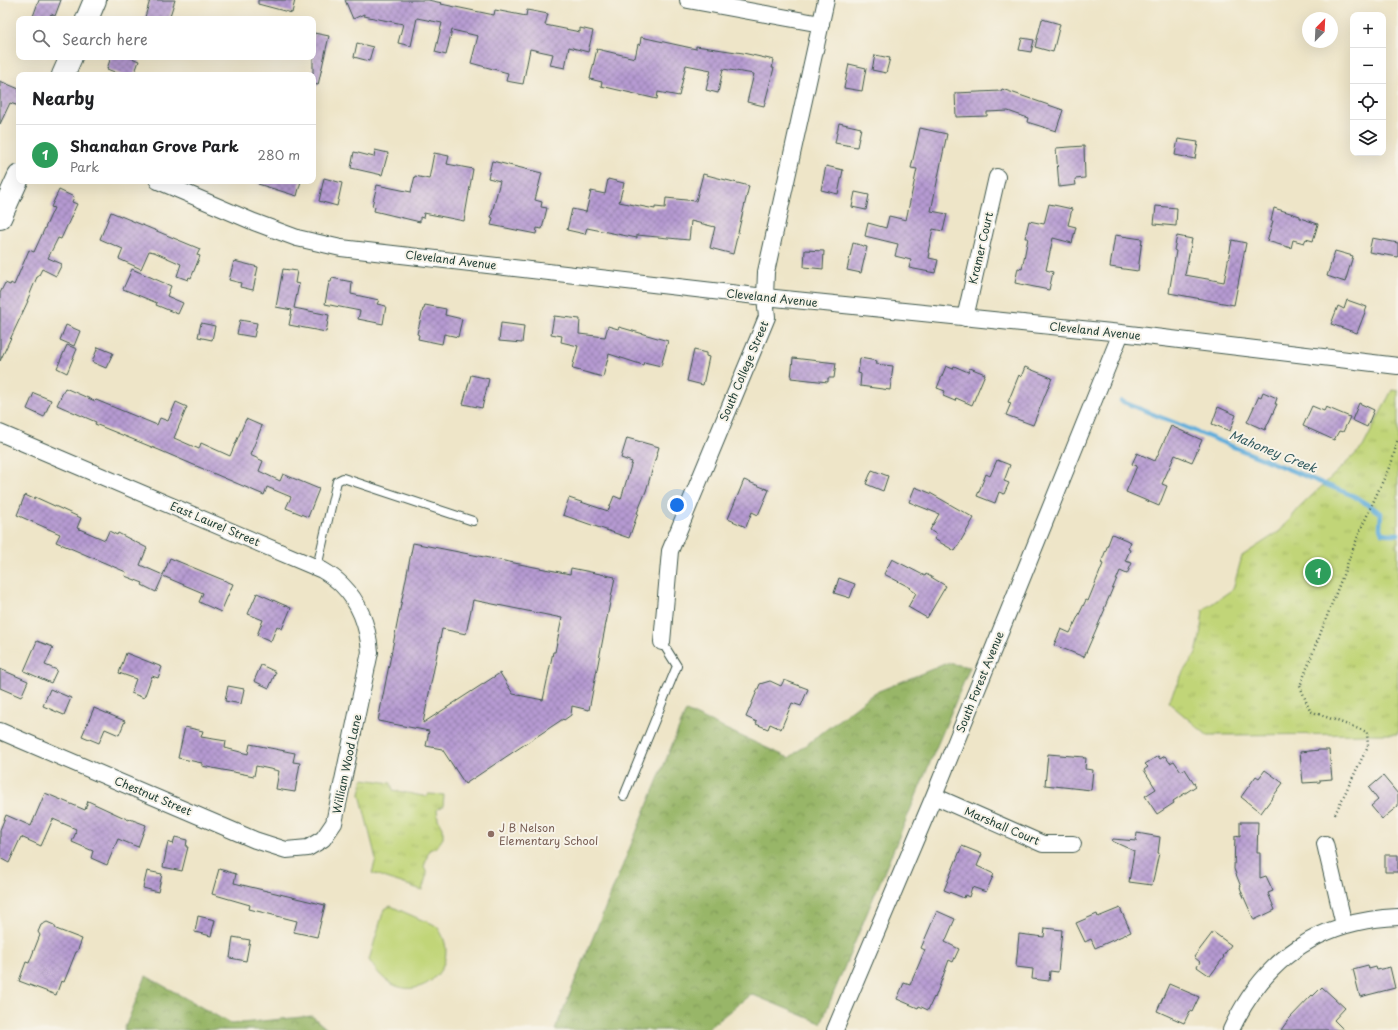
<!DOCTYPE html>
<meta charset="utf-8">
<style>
body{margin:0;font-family:"Playpen Sans",sans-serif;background:#f2f2f2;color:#202124}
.controls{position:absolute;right:12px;top:12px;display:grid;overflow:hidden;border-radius:8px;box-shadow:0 4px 16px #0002}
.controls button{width:36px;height:36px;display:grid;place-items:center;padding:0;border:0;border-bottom:1px solid #e0e0e0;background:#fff;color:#202124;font:20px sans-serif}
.compass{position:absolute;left:1302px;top:12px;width:36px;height:36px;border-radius:50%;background:#fff;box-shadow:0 4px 16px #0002;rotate:24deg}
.you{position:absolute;left:677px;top:505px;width:14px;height:14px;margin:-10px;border:3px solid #fff;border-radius:50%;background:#1a73e8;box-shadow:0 0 0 6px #1a73e833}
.badge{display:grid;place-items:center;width:26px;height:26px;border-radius:50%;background:#1f6fb2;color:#fff;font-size:13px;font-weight:700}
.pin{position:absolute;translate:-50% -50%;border:2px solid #fff;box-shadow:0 1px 4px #0006}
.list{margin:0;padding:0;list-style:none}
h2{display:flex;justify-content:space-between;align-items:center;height:52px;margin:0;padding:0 16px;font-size:17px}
h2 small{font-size:13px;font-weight:400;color:#757577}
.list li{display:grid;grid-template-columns:26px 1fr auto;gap:12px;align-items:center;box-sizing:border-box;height:60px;padding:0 16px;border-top:1px solid #e0e0e0}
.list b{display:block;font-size:15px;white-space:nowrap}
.list p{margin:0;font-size:13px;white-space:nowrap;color:#757577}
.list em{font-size:13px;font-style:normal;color:#757577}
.icon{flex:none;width:22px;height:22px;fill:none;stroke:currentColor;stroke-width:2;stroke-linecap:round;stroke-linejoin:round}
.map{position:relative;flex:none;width:1398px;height:1030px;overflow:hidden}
.search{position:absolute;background:#fff;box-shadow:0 4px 16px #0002;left:16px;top:16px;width:300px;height:44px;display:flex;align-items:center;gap:10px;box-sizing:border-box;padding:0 14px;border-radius:8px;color:#757577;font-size:15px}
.panel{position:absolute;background:#fff;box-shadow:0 4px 16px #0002;left:16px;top:72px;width:300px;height:112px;border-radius:8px}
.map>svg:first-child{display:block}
.forest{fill:url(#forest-crowns);stroke:#5c7a4e}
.park{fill:url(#park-tufts);stroke:#708956}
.pitch{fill:#c1d578;stroke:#708956}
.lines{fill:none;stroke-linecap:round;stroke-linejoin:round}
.stream{stroke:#62aedb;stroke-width:4.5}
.building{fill:url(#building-cross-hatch);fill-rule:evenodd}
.lane-casing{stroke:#3e564a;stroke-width:10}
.street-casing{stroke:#3e564a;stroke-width:18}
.secondary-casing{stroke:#3e564a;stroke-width:24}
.path{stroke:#3e564a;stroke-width:2.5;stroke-dasharray:1 3;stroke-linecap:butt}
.lane{stroke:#fff;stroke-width:8}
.street{stroke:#fff;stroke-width:16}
.secondary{stroke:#fff;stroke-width:22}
.education-dot{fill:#8d6e63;stroke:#f7f3e8;stroke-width:1.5}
.labels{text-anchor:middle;stroke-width:4;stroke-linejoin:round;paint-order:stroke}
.street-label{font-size:11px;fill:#1f3d34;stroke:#f7f3e8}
.education-label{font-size:11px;fill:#785e54;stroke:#f7f3e8;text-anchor:start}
.water-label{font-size:12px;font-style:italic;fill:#30595e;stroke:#f7f3e8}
</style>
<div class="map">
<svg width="1398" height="1030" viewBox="0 0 1398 1030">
<defs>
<pattern id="forest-crowns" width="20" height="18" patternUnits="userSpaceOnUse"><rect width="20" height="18" fill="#98b668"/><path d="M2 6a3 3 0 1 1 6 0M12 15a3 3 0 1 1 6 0" fill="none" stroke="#7b9556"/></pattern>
<pattern id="park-tufts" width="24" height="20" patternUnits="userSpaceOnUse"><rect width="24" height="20" fill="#c1d578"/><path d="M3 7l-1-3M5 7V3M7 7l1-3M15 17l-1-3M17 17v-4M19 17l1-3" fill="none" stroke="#a5b868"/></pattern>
<pattern id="building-cross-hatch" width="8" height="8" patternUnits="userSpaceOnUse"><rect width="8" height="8" fill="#b69ad2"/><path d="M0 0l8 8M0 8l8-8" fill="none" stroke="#937fab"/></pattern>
</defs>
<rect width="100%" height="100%" fill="#f7f3e8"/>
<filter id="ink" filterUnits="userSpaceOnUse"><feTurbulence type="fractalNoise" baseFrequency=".025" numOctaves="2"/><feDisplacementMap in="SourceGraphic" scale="8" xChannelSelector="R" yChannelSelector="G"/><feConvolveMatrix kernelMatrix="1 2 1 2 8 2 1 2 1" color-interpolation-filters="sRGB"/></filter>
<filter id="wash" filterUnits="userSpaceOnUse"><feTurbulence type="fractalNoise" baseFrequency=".012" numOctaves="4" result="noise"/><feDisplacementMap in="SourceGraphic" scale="16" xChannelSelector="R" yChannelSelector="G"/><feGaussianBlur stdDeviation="0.9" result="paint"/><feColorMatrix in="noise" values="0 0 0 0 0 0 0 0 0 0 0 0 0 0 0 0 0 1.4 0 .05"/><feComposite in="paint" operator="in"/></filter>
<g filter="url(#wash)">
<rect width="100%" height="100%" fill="#eee5c8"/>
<path class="forest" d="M947 663 970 667 821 1023 751 994 706 1030H555L686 711 789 758 874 693Z
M146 976 231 1024 312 1016 328 1030H124Z"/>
<path class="park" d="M1392 390 1398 391V734L1207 735 1168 702 1183 672 1196 653 1200 637 1203 610 1233 589 1242 556 1280 531 1300 507 1363 447Z
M363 779 391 783 393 790 427 797 428 794 444 795 443 806 437 809 438 819 443 828V838L437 847 429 850 424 867 427 874 422 890 372 873 376 859 360 794Z"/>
<path class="pitch" d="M391 906C401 911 411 915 422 920 426 921 432 923 436 926 438 927 440 931 441 933 459 965 424 1001 392 984 381 978 375 969 369 960L384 909Z"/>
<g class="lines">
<path class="stream" d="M1121 401 1354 496 1381 513 1380 528 1382 533 1389 534H1398"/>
</g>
<g id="blocks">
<path class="building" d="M39 0H61L55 16 51 14 49 19H32Z
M150 0H175L169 19H153L145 17Z
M258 0H295L292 13 258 4Z
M345 0H428L442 3 441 4 494 15 495 10 526 16 527 10 548 14 545 25 580 32V28L593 31 588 52 569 47 565 68 550 65 553 54 530 49 523 84 506 81 508 73 471 63 478 36 452 30 446 55 435 52 442 23 417 18 411 46 398 43 403 24 364 16V14L353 19Z
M1042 19 1060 24 1053 52 1035 47Z
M314 33 329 36 318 85 313 84V40Z
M641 37 696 49V46L743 53 774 60 772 68H774L764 106 747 102 754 74 723 69 718 93 706 90 711 70 686 65 679 96 658 92 657 99 601 86 602 82 590 79 597 49 635 58 638 44 640 45Z
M1022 38 1034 40 1031 52 1019 50Z
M357 43 373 47 369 61 354 57Z
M875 55 890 58 886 73 872 70Z
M111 57H129L139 61 134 75H122L107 69Z
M849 64 866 68 862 91 844 88Z
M0 81 19 89V106L10 103 0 124Z
M1002 89 1063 110 1056 131 1027 122 1028 118 1008 111 987 112V116L956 117 955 93 1001 91Z
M839 123 861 128 857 147 835 143Z
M920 128 947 134 931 211 947 214 943 231 933 229 928 252 930 253 929 258 938 260 935 273 909 268 911 260 895 256 898 244 865 236 868 223 886 228 889 216 906 220 917 169 911 168Z
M1178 139 1198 142 1195 159 1175 155Z
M1084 146 1085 178 1075 179 1076 185 1059 187 1056 148Z
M375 150 388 153 382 175 351 168 354 152 374 157Z
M434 153 449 156 447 164 473 169 464 221 424 213 423 218 420 217V222L374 211 375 207 372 206 377 185 411 192 415 176 429 179Z
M492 161 542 173 535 200 542 202 541 207 547 208 542 229 537 228 536 234 491 225 493 218 491 217 500 181 488 178Z
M826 166 843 170 838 194 821 190Z
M703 174 749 186 733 254 710 248 715 227 691 221 689 240 637 235V238L587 228 585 234 567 230 572 209 586 212 591 191 605 194 608 179 624 183 619 202 655 209V207L665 208 666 198 696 201Z
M324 178 342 183 337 206 319 201Z
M259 181H301L297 196 258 184Z
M59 190 74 197 72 202 77 204 61 239 58 238 48 258 62 264 56 276 42 269 38 277H37L27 301H28L0 361V293L5 283 10 285 11 283 14 285 29 250 34 252 54 208 51 207Z
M855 192 869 195 866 210 852 207Z
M1049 204 1072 209 1068 225 1076 227 1072 243 1053 238 1046 270 1053 272 1049 290 1015 283 1018 268 1022 269 1028 238H1025L1029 221 1044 224Z
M1156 206 1177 208 1176 226 1154 224Z
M1274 208 1300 216V218L1318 224 1313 241 1306 239 1304 243 1293 240 1291 248 1267 241 1273 221H1271Z
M111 212 200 249 197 255 200 256 191 278 189 277 188 280 177 276 181 264 154 252 149 251 141 269 119 259 123 249 100 239Z
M1115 235 1142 239 1138 271 1110 267Z
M1177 236 1192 239 1185 275 1224 282 1232 240 1246 243 1234 305 1169 293 1176 251 1174 250Z
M1372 238 1398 243V257L1369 252Z
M853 243 867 247 861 273 847 270Z
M805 250 824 251 823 269 804 267Z
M1335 251 1353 256 1345 282 1327 276Z
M234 261 258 267 253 290 240 287 241 283 229 280Z
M132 269 171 286 167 296 183 303 178 314 156 305 157 303 123 289Z
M283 269 297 271 295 283 299 284 294 308 329 315 326 332 289 325 292 310 276 307Z
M332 278 352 282 351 294 379 300 377 304 386 306 383 324 358 319 360 311 325 304 329 282H331Z
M1347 300 1367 307 1357 333 1331 324 1338 306 1344 309Z
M425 305 446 309 445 315 462 319 458 337 444 334 442 344 418 339 419 335 417 334 423 309H424Z
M554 316 580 319 579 334 605 337 608 326 618 329 619 327 668 341 661 366 644 362 643 365 609 354 603 377 573 369 572 368 578 346 561 342 562 336 551 334Z
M240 320 257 323 254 337 237 334Z
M201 323 215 326 212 340 198 337Z
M501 323 524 326 522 343 499 341Z
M66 325 80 331 74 346 60 340Z
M67 345 77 349 67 373 57 368Z
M98 347 113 353 106 368 92 362Z
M694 350 706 353V356L709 357 703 385 687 381Z
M793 358 836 363 834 378H828V382L791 378Z
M860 358 877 361 876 364 893 366 890 390 860 386 861 374 858 373Z
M946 366 953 369 954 366 968 372 970 368 985 374 972 405 956 398 955 401 943 396 945 391 937 388Z
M1025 367 1052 378 1033 425 1006 415 1011 403 1008 402 1019 375 1021 377Z
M471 375 489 379 482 408 463 404Z
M65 388 95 401 96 400 157 425 160 418 168 421 176 402 187 407 174 438 199 449 201 443 230 456 246 419 262 426 250 455 263 461 259 471 280 481 283 474 319 489 308 517 286 508 291 497 267 487 264 495 159 450 95 424 96 422 57 405Z
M1263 392 1277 398 1275 404H1277L1265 430 1247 422 1259 396 1261 397Z
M34 393 51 400 44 417 27 409Z
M1359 403 1374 410 1367 427 1352 420Z
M1312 406 1324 411 1326 407 1350 417 1343 432 1339 431 1334 440 1303 426Z
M1218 407 1236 415 1230 431 1212 424Z
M1171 426 1202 440 1192 462 1175 455 1162 484 1167 486 1159 506 1126 492 1137 466 1132 464 1137 453 1155 461Z
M627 438 659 447 646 491 637 513H638L629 538 563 515 569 498 608 511 614 496 621 499 632 462 621 458Z
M997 460 1010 465 1004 481 1009 483 1004 494 999 492 995 503 977 496 986 474 990 476Z
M872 470 888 476 883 491 866 484Z
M744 480 769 490 758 515 752 512 746 527 728 519Z
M915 487 930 493 974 518 955 551 934 539 937 535 930 530 939 514 909 502Z
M25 495 34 499 35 497 81 518 77 528 105 540 109 531 117 535 118 533 147 548 140 565 163 575 170 558 233 584 221 612 199 602 203 593 163 576 156 592 142 585 143 583 125 576 126 572 56 542 60 534 17 515Z
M1112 534 1131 542 1128 549 1130 550 1125 561 1132 563 1127 574 1120 571 1104 609H1105L1084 657 1054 645 1061 629 1070 633 1086 600 1088 601 1103 564 1101 563Z
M413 543 570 574 571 568 615 577 589 710 572 706 571 715 564 720 563 719 465 784 442 749 426 746 429 731 378 721ZM473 600 562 618 555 652H553L543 700 513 694 500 673 423 723 442 629 466 634Z
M892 559 925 576 926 574 946 586 927 618 908 607 916 593 910 589 911 588 884 574Z
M839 578 855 584 850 598 834 593Z
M257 593 291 608 282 629 277 626 271 641 257 635 263 620 248 614Z
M37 641 53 647 45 665 57 670 51 683 24 671Z
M126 653 162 667 158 678 152 676 144 698 131 693 136 679 119 673Z
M261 665 276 672 269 688 254 681Z
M0 669 28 681 21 697 0 688Z
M784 680 808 689 801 706 792 703 781 729 770 724 768 729 756 724 757 722 746 717 760 684 770 681 781 686Z
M228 686 244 689 241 704 225 701Z
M50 689 71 698 64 715 43 706Z
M94 708 125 721 119 735 105 729 99 743 82 736Z
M185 727 203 731 201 737 226 741 225 748 248 754 250 744 295 753 293 762 300 763 295 792 276 789 279 771 256 766 254 776 202 766V763L178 758Z
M1320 750H1329L1332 779 1320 780V782L1303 783 1300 752Z
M1048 754 1084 757 1083 758H1086L1085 769 1093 770 1091 790 1045 785Z
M1158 756 1160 759 1165 756 1170 763 1174 761 1181 771 1185 769 1196 786 1173 801 1174 803 1157 814 1145 796 1156 789 1144 770 1148 767 1145 764Z
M1265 770 1283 783 1261 813 1241 797 1256 776 1259 778Z
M1383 776 1398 794V806L1382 819 1371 806 1378 800 1369 788Z
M45 793 85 810 88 801 129 820 130 819 146 825 138 847 118 839 107 865 91 858 93 851 72 842 76 832 75 831 76 829 53 819 41 846 21 837 9 863 0 858V830L6 815 31 826Z
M1240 822H1258L1257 853H1260V878L1266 876 1273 891 1268 893 1275 910 1254 920 1242 893 1240 887H1241L1234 869 1235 836 1240 837Z
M1137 833 1160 837 1158 853H1159L1152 885 1129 882 1134 851 1112 841 1113 839 1136 841Z
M175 837 187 840 186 847H188L182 871 163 867 168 842 173 844Z
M962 846 982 854 977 866 994 874 986 892 972 887 969 897 965 895 964 898 944 890Z
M1385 855H1398V872H1385Z
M219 869 236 874 234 883 325 905 317 937 294 932 297 921 249 909 250 905 212 894Z
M147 871 162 874 158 892 143 888Z
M1120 908 1131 932 1095 948 1091 939 1085 942 1076 923 1097 914 1098 917Z
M937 911 955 919 945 942 959 949 953 962 949 960 935 998 934 997 928 1010 919 1006 918 1008 897 999 904 983 910 985 925 950 921 948Z
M198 916 215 920 211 936 195 932Z
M47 922 54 925 56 929 82 939 77 952H76L64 982 61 981 56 995 19 981 26 962 29 963 40 935 38 932 41 925Z
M1045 928 1062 930 1058 972 1050 971 1049 981 1032 979 1033 969 1016 967 1019 934 1044 937Z
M1213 932 1231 945 1223 956 1224 957 1210 976 1197 967 1200 962 1194 957Z
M233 937 250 940 246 961 230 958Z
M1368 965 1369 969 1376 967 1377 970 1390 967 1395 988 1360 997 1353 969Z
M1169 984 1199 997 1192 1012 1190 1011 1184 1023 1157 1011Z
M1322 987 1345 1008 1334 1020 1344 1030H1281L1289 1019 1312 995 1313 996Z"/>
</g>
</g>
<g filter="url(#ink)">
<use href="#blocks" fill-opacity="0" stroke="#3e564a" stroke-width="1"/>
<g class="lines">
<defs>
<path id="lane" d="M317 567 337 481 343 478 473 521
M624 796 677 666 662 642"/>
<path id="street" d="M688 0 821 24
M158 181 254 222 297 238 341 248 765 297 1121 333 1398 366
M965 318 997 177
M0 433 322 570C329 574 336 579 342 585 361 604 368 627 370 652L334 823 323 839 308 848 286 850 255 840 0 731
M662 642 670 551 767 317 765 297 766 272 826 0
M934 796 1043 844H1073
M1325 844 1344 925
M835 1030 934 796 1121 333
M1231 1030C1264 959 1320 920 1398 917"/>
<path id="secondary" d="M87 19 95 0
M63 75 71 57
M0 218 19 176"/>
</defs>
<use href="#lane" class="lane-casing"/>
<use href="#street" class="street-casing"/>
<use href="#secondary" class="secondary-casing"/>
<path class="path" d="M1335 814 1368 746 1367 732 1310 711 1300 686 1360 531 1392 461 1398 439"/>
<use href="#lane" class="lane"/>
<use href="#street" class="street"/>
<use href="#secondary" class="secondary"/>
</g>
</g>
<circle class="education-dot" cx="491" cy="834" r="4"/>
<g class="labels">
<g class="street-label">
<text transform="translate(981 248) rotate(-77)" y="4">Kramer Court</text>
<text transform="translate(451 260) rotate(7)" y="4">Cleveland Avenue</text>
<text transform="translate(772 298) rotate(6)" y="4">Cleveland Avenue</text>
<text transform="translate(1095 331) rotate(6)" y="4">Cleveland Avenue</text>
<text transform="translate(744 371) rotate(-67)" y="4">South College Street</text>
<text transform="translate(215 524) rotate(23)" y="4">East Laurel Street</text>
<text transform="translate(980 682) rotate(-68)" y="4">South Forest Avenue</text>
<text transform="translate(347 764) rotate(-78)" y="4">William Wood Lane</text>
<text transform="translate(153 796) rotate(23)" y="4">Chestnut Street</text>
<text transform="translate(1002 826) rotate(23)" y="4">Marshall Court</text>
</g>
<g class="education-label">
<text x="499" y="832">J B Nelson<tspan x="499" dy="13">Elementary School</tspan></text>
</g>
<g class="water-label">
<text transform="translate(1273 452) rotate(22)" y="4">Mahoney Creek</text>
</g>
</g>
</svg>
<div class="controls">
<button>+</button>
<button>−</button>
<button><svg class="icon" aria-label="locate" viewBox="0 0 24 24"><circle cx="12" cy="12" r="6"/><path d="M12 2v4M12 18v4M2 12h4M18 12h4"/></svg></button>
<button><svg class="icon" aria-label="layers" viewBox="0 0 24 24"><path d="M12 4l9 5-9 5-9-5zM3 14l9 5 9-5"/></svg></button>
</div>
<svg class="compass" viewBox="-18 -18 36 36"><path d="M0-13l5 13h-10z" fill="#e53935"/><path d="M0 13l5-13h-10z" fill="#757577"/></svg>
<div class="you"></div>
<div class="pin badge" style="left:1318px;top:572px;background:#2e9e5b">1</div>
<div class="search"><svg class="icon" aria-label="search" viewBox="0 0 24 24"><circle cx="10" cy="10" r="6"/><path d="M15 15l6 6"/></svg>Search here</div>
<section class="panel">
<h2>Nearby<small></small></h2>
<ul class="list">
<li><span class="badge" style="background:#2e9e5b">1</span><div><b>Shanahan Grove Park</b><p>Park</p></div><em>280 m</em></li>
</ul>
</section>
</div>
